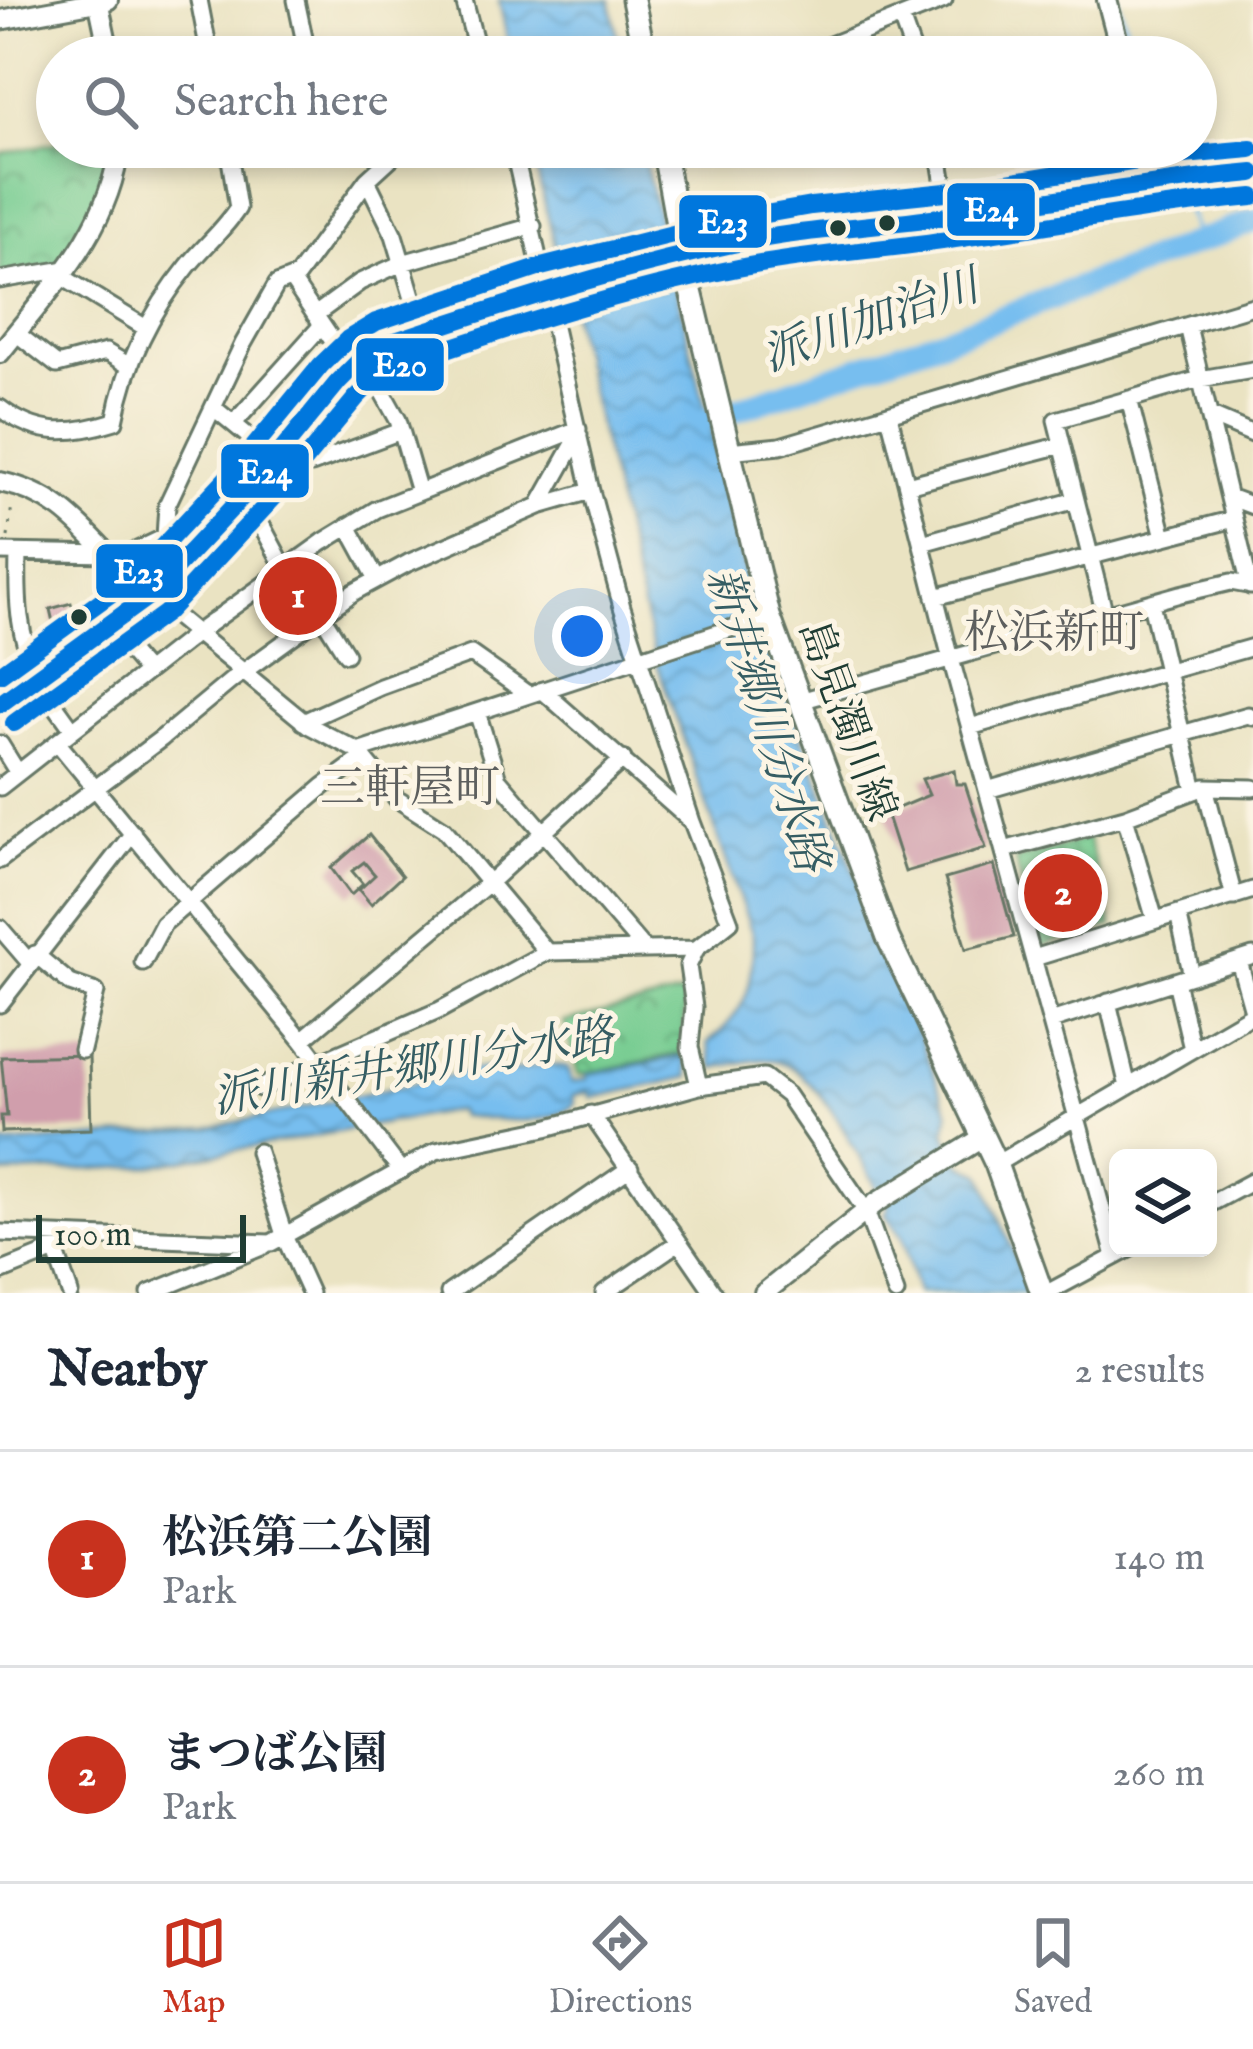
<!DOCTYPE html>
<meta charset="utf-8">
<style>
body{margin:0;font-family:"IM FELL English","Noto Serif JP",serif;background:#f6f6f7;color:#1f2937}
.controls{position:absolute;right:36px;bottom:36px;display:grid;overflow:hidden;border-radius:18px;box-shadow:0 6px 18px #0003}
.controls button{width:108px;height:108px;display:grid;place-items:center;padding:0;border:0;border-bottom:3px solid #e0e1e3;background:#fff;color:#1f2937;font:60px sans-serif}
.scale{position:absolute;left:36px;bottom:30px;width:210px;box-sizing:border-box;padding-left:12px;border:6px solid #1f3d34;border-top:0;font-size:33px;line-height:42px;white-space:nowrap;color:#1f3d34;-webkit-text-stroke:9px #fcf5e5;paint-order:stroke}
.you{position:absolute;left:582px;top:636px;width:42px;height:42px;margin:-30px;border:9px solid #fff;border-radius:50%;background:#1a73e8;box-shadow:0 0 0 18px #1a73e833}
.badge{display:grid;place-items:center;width:78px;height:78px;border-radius:50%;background:#c8321e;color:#fff;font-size:39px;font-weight:700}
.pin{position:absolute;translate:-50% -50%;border:6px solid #fff;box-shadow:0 3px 12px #0006}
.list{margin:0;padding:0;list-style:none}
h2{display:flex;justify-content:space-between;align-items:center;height:156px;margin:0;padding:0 48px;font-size:51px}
h2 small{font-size:39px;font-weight:400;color:#747a83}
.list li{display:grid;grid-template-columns:78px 1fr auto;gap:36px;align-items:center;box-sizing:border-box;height:216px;padding:0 48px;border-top:3px solid #e0e1e3}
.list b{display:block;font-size:45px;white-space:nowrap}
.list p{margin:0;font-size:39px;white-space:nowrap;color:#747a83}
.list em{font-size:39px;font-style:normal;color:#747a83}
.icon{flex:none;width:66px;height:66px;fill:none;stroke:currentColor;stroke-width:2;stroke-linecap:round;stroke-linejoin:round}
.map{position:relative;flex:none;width:1253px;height:1293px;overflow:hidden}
.search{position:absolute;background:#fff;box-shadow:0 6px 18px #0003;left:36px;right:36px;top:36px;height:132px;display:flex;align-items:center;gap:30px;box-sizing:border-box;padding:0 42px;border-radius:66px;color:#747a83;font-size:45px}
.sheet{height:588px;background:#fff}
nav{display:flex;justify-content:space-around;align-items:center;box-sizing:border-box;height:168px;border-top:3px solid #e0e1e3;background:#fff;font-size:33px;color:#747a83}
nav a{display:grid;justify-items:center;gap:6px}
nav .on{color:#c8321e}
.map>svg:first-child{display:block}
.park{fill:url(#park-crowns);stroke:#4a8462;stroke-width:3}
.water{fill:url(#water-waves);stroke:#4b7e92;stroke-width:3}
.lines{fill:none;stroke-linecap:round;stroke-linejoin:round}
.stream{stroke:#77beef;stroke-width:4.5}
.river{stroke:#77beef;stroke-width:24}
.building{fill:#d09eac}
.minor-casing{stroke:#676;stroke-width:21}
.tertiary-casing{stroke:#676;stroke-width:24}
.secondary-casing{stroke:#676;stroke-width:27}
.path{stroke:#676;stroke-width:3;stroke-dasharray:3 9;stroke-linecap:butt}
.minor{stroke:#fff;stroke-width:15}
.tertiary{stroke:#fff;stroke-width:18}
.secondary{stroke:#fff;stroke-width:21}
.bus-1-casing{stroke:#fcf5e5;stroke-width:27}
.bus-2-casing{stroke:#fcf5e5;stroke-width:27}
.bus-3-casing{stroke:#fcf5e5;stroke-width:27}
.bus-1{stroke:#07d;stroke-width:18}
.bus-2{stroke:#07d;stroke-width:18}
.bus-3{stroke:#07d;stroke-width:18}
.bus-dot{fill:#1f3d34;stroke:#fcf5e5;stroke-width:4.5}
.labels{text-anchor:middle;stroke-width:10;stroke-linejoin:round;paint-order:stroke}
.street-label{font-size:42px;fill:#1f3d34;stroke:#fcf5e5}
.water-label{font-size:45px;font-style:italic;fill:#355d63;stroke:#fcf5e5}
.neighbourhood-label{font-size:45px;fill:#5d5f5e;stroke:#fcf5e5}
.line-badge{stroke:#fcf5e5;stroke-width:4.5}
.badge-label{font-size:33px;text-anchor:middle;font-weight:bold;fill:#fff}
</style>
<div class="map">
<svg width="1253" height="1293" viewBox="0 0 1253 1293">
<defs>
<pattern id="park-crowns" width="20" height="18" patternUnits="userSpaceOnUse" patternTransform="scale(3)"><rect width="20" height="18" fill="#76cc91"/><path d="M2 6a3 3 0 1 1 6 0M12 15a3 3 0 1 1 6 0" fill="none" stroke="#60a777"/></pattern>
<pattern id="water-waves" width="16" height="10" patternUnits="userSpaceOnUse" patternTransform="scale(3)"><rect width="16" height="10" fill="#77beef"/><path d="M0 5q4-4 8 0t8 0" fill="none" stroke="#619cc2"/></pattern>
</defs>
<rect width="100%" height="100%" fill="#fcf5e5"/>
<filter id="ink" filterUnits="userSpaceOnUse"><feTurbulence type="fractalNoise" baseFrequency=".00833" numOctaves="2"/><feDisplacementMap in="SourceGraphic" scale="24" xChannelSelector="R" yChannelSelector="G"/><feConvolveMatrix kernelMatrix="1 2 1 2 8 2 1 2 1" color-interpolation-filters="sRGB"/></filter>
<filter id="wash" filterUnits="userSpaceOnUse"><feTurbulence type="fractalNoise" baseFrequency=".004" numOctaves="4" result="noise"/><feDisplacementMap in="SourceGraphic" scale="48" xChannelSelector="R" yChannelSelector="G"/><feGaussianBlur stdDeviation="2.7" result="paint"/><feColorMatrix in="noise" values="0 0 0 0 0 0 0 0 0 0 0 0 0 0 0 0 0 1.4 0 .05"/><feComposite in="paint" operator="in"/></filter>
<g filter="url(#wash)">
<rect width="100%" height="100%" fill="#eae3c2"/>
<path class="park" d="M57 142V147H79L82 157 115 150 95 216 61 264 0 275V154Z
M314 556 339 594 284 634 257 599Z
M1088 838 1112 926 1039 947 1015 860Z
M685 993 683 1053 578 1075 564 1022Z"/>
<path class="water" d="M499 0H610L622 57H511Z
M531 147H641L760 631 949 1112 945 1133 961 1164 982 1174 1029 1293H917L901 1236 885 1214 889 1207C863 1170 824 1076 781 1062 762 1055 733 1065 714 1068L708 1043C749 1008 753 987 753 936L656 661Z
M685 1056 689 1077 592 1098 590 1092 574 1095 575 1104C543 1130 498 1118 460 1116L457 1110 149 1166 0 1174V1145L206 1129 484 1068C513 1078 538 1059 568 1067L572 1082 587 1079V1074Z"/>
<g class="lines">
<path class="stream" d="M1117 0 1136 57
M1165 147 1174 176
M1178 187 1199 242"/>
<path class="river" d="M703 421 955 335 1253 221"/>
</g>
<g id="blocks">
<path class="building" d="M159 541 168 566 145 579 127 558Z
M71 603 78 632 59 648 50 635 55 631 50 609Z
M954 770 956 784H965L986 848 905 872 886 813 929 795 922 779Z
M369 835 402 876 371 904 359 890 375 875 364 862 352 871 363 884 351 895 331 868Z
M994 865 1014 937 966 949 945 879Z
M89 1055 91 1129 2 1132 1 1116H7L1 1057Z"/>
</g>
</g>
<g filter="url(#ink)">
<use href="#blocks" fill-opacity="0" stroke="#676" stroke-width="3"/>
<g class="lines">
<defs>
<path id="minor" d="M199 0 210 57
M296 0 308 57
M464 0 479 57
M901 18 915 57
M800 57 944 0
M513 147 591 491 622 607 692 822 730 922 696 949 688 966 694 1007 690 1047 699 1086
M938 147 949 216
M367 180 394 235 423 332
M683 258 547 290 386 344 363 357 257 481 150 595 308 725 358 751 769 616
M61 276 146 328
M291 279 351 368
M0 280 66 269
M315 315 360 282 402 263 533 226
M1188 326 1250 586
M16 333 57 365 106 352 128 365
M363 357 398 420 419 492
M1129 399 1164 537
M0 408C38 437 71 435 115 421 126 362 150 313 188 266 204 246 224 230 238 208L228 147
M214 408 275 458
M889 415 951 659 1115 1256
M1209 415 1253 434
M235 422 322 325
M286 444 312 464 401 431
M728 451 780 446 1253 306
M907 485 1062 445
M245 494 285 569
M1229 497 1253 506
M539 506 591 491
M348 526 377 579
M922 543 1076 500
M0 552 111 554
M18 553C17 595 17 637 38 675
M116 560 165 537
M178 567 171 558 165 537 167 505 243 344 277 284 297 276 367 180 403 147
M935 597 1234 519
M1151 603 1195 790
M321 614 346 654
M1105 615 1056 420 1200 379 1253 370
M106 624 147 672
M35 677 73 730
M542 690 690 820
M800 701 1180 594 1231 582 1253 586
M477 712 498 779 643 948
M303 722 380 687 471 654 529 695
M970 727 1253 647
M57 742 302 1040 399 1168
M0 744 18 773
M358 751 397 799 444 829 547 952 696 949
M0 787 198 632 323 542 377 509 578 429
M1205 787 1234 897
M987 790 1248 715 1253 717
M1125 817 1155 920
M1004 850 1125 817 1205 787 1253 788
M0 860 162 738 232 680 354 592 408 563 539 506 579 435
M1178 913 1192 976
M0 928 30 963
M35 954 70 983 96 992 82 1050
M1034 958 1253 890
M1239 961 1253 1011
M143 962 163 924 324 786 361 759
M1176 981 1192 1049
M1108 1002 1128 1087
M0 1004 133 833
M1051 1021 1253 956
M302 1040 490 882 623 759
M260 1088 438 1011 547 952
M591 1114 714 1293
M258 1152 285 1238 310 1293
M996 1164 1253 1014
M1208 1205 1253 1181
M0 1233 271 1243 436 1151 546 1128 699 1086 764 1077 787 1095 866 1211 896 1293
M50 1235 70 1293
M0 1272 52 1251
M150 1293 264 1246
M449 1293 630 1168
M604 1293 679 1242
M1047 1293 1131 1248"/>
<path id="tertiary" d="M98 0 110 57
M1107 0 1122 57
M0 20 108 0
M1153 147 1166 181
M683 258 729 245 813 230 949 216 1166 181 1253 173
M0 353C49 290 110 230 119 147
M0 482C74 497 96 551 150 595L0 704
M764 1293 876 1203 982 1138"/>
<path id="secondary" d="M633 0 645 57
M663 147 683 258 769 616 888 938 996 1164 1042 1293"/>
</defs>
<use href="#minor" class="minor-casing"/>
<use href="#tertiary" class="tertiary-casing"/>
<use href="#secondary" class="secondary-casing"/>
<path class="path" d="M8 537 12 504"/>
<use href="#minor" class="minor"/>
<use href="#tertiary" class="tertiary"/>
<use href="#secondary" class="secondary"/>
<defs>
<path id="bus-1" d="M0 704 150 595 257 481 338 382 363 357 386 344C499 306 612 270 728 245 803 229 879 226 955 215 1054 200 1153 182 1253 173"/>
<path id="bus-2" d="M14 723 166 613 274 497 356 398 378 376 396 366C508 328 621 291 738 268 810 254 882 250 955 239 1055 225 1153 206 1253 197"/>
<path id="bus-3" d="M0 674 134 577 239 465 321 365 348 339 376 322 541 267 725 221 811 206 946 192 1162 157 1251 149"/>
</defs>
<use href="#bus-1" class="bus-1-casing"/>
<use href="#bus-2" class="bus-2-casing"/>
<use href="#bus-3" class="bus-3-casing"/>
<use href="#bus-1" class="bus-1"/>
<use href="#bus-2" class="bus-2"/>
<use href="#bus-3" class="bus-3"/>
</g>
</g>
<g class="bus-dot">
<circle cx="887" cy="223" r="10"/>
<circle cx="838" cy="228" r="10"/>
<circle cx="79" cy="617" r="10"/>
</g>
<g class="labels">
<g class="street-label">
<text transform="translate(849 720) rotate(70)" y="15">島見濁川線</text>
</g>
<g class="water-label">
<text transform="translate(870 319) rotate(-19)" y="16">派川加治川</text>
<text transform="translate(769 719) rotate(73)" y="16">新井郷川分水路</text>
<text transform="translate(413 1065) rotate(-9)" y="16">派川新井郷川分水路</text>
</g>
<g class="neighbourhood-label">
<text x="1054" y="647">松浜新町</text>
<text x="410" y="802">三軒屋町</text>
</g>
</g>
<g class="line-badge">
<rect x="945" y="181" width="92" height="57" rx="12" fill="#07d"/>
<rect x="677" y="193" width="92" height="57" rx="12" fill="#07d"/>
<rect x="354" y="336" width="92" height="57" rx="12" fill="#07d"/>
<rect x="219" y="442" width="92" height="58" rx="12" fill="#07d"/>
<rect x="94" y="542" width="91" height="58" rx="12" fill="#07d"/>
</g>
<g class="badge-label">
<text x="991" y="221">E24</text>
<text x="723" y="233">E23</text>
<text x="400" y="376">E20</text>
<text x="265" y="483">E24</text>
<text x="139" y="583">E23</text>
</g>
</svg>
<div class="controls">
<button><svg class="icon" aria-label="layers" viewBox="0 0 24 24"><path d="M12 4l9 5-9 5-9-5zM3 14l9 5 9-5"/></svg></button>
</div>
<div class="scale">100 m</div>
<div class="you"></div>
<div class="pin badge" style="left:298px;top:596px">1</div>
<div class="pin badge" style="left:1063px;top:893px">2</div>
<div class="search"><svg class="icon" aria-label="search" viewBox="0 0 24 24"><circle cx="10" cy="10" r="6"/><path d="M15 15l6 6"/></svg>Search here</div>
</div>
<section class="sheet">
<h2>Nearby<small>2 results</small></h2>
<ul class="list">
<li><span class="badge">1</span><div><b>松浜第二公園</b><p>Park</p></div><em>140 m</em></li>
<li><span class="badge">2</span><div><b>まつば公園</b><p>Park</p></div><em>260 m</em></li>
</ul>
</section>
<nav>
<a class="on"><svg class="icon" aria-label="map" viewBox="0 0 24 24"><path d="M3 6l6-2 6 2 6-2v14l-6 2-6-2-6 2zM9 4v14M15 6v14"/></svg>Map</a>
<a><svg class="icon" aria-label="directions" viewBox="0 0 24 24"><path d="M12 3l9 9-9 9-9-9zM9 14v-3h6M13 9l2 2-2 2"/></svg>Directions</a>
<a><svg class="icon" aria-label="saved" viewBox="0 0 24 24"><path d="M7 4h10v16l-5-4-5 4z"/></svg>Saved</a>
</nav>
